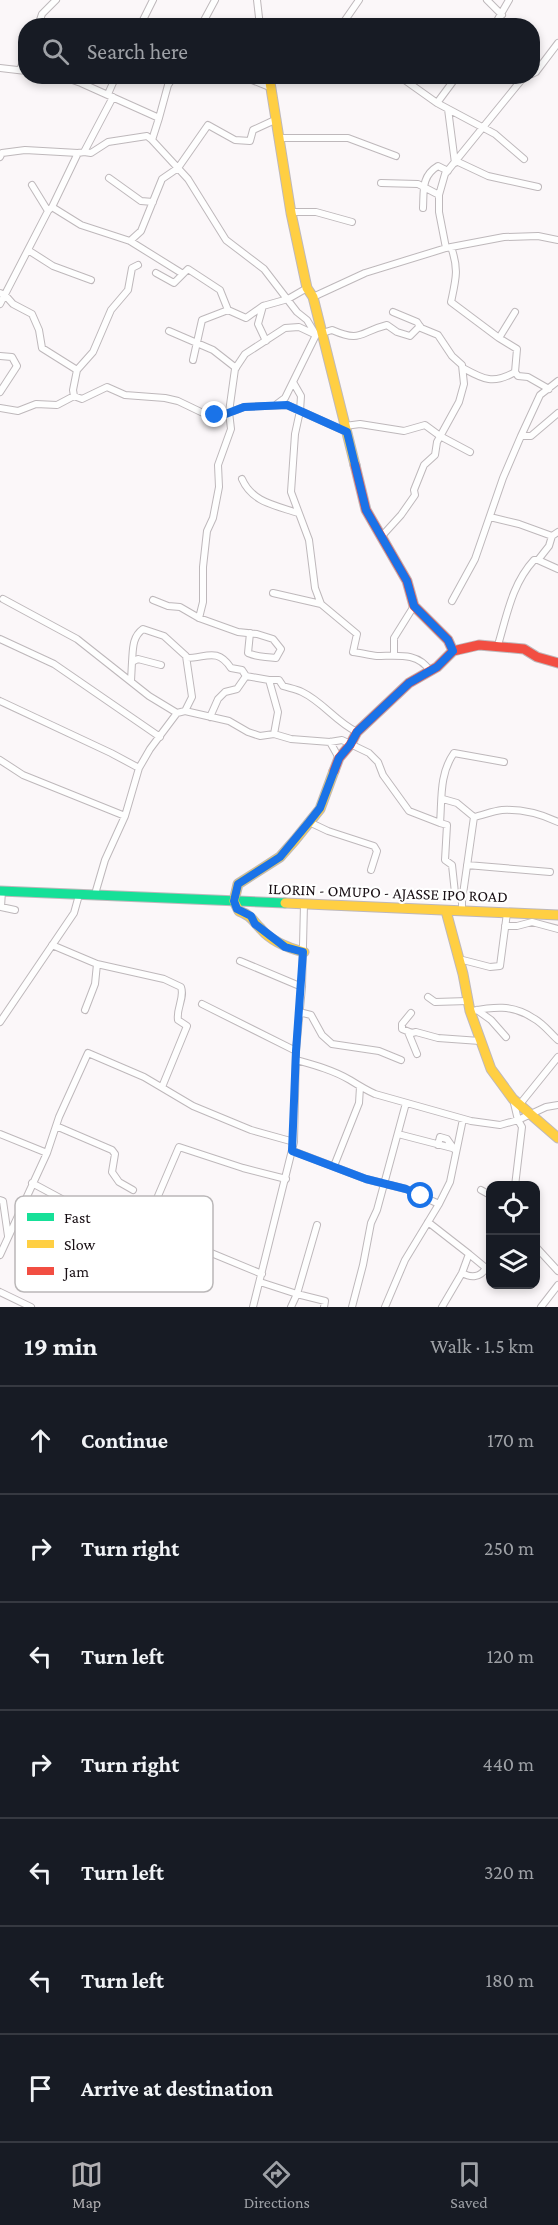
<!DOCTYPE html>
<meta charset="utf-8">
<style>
body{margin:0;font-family:"Crimson Pro",serif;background:#20242c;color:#f1f3f6}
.controls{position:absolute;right:18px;bottom:18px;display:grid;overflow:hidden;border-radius:12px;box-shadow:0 3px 9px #0003}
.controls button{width:54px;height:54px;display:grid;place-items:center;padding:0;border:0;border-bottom:2px solid #363941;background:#171b24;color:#f1f3f6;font:30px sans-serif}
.stop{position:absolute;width:18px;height:18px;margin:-14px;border:4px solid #1a73e8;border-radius:50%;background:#fff}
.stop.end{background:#1a73e8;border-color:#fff;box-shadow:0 2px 6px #0008}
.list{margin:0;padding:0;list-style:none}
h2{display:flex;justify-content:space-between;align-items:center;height:78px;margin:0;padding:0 24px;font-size:26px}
h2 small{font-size:20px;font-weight:400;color:#9ea1a6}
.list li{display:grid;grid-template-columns:39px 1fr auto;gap:18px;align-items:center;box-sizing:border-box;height:108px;padding:0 24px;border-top:2px solid #363941}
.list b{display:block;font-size:22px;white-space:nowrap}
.list em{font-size:20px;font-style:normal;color:#9ea1a6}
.icon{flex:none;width:33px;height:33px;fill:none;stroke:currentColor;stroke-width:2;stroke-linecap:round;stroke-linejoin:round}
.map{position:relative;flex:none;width:558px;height:1307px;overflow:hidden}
.search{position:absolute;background:#171b24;box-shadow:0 3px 9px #0003;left:18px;right:18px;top:18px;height:66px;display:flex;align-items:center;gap:15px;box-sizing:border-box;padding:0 21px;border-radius:24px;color:#9ea1a6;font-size:22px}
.sheet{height:834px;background:#171b24}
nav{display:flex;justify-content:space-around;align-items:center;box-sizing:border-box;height:84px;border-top:2px solid #363941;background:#171b24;font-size:16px;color:#9ea1a6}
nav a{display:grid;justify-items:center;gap:3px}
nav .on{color:#b3b1b4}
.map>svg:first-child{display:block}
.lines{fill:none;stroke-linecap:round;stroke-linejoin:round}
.street-casing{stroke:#beb8bb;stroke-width:8}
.fast-casing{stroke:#beb8bb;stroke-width:11}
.slow-casing{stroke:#beb8bb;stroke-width:11}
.jam-casing{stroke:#beb8bb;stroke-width:11}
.street{stroke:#fefefe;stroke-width:6}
.fast{stroke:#16e098;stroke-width:9}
.slow{stroke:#ffcf43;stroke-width:9}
.jam{stroke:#f24e42;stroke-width:9}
.route{stroke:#1a73e8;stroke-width:8}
.labels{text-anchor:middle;stroke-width:4.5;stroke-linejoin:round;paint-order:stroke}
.street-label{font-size:16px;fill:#180f14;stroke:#fff}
.key{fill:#fff;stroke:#bab7b8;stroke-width:1.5}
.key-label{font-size:16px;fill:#180f14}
</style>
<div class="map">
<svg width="558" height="1307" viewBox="0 0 558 1307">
<rect width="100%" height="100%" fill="#fbf7f9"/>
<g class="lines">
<defs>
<path id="street" d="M257 0 260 26
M487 0 502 15
M38 26 42 14 56 0
M140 26 153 0
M201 26 215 0
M341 26 359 0
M494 26 509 0
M0 68 26 71
M20 70 26 53
M532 74 536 72 558 43
M61 76 81 83 159 118 152 140 188 179 226 240 264 269 297 312 307 320 316 335 332 330C362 343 359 332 387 325L397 332 410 336 420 326
M242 76 272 88
M343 76 345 78
M399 76 437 103 495 134 524 159
M108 94 116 76
M437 103 457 76
M448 109 455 163
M159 118 168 85 174 76
M281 138H348L396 156
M84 152 91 153 108 142 147 136 152 140
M0 157 2 153 25 150 78 153
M456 161 488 176 538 187
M109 178 141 201 153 202
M381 183 418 184 439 195
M32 185 48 211 52 207 78 153 84 152 113 97
M52 207 81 225 130 241 183 274
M423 208C424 191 421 176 438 166L448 171
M291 212H316L352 222
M130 241 141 231 162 179 178 168 208 125 235 140 250 141 253 130 277 119
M451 247C459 269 456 279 451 302L499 338 517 349 515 372 518 376 528 377 549 389
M446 248 439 212V195L445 174 523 78 527 76
M28 250 53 266 91 280
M156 273 174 283 188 269 220 290 228 310
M0 293 5 295 13 304 32 314 39 330 42 348 77 370
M313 297 365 273 446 248 504 237 538 236 558 240
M0 304 48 211
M169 331 213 350 236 368
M499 338 515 312
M266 341 258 324 263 306 288 299 307 288
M0 356 12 357 17 366 0 392
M193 360 202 320 228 310 246 318 263 306
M463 368C483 379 493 385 515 372
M293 382 301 396 300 411 295 434 291 492 309 540 315 588 321 604 357 634 353 652C361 653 369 655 377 656 397 656 418 652 430 671
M74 396 73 390 77 370 93 352 111 310 128 290 132 268 138 265
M0 408 18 411 36 404 57 405 74 396 82 399 107 387 125 395 165 398 178 401 203 413 215 415H223L244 407 287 405 347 432
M345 426 360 424 404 431 425 425 440 436 470 452
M521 436 540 395 558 381
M242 479C252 502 274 505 298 513
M490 517 519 524 552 536
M381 537 401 515 415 495 414 490 424 465 435 455 437 442 459 402 464 384 462 365 452 356 438 335 421 328 417 322 393 312
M538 560 558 569
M273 593 321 604
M3 599 77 639 149 696 177 713
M153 600 168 606 180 607 199 618 238 632 257 634 273 639 281 649 276 658C263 656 260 658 248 653L250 633
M452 601 475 559 503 478 521 436H531L558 413
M199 618 203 602V567L207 531 213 518 219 487 218 465 231 429 229 412 235 369 245 354 285 328 299 327 316 335 285 398 277 404
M0 639 54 664 160 737
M498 645C507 615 512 584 534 560H538L549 546 552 536 558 532
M394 654V638L414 606
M187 658C206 658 217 647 231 668L242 670 246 676 269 680 278 712 274 734
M269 680H279L283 686C289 688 296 689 302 692 323 702 336 722 357 732
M131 681 132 662 138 659 161 665
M0 701 111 753 139 768
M185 711 229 721 248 732 260 736 274 734 291 739 330 742 342 740 369 753 378 762 383 775 409 811 440 823
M210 717 218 699 225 692 237 689 246 676
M330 742 339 758
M0 760 23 775 125 816
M443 799 457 803 474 817 462 901
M474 817C483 815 493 811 502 810 521 809 541 814 558 822
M309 822 328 831 374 846 377 851 371 870
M467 865 550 872
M2 891 1 907 15 910
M95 894 105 860 125 816 139 768 150 749 177 713 185 711 192 697 186 656 164 636 143 629C132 637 133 649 132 662
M462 910V901L455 893 452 865 445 860 447 825 440 823C442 800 439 774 454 753L504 762
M505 926H517L532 922 558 929
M52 945 97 964 95 984 85 1010
M459 959 490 967 500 966 507 913
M240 961 302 987
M97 964 164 979 181 987C185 998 176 1008 178 1020L187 1026 162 1087
M428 997 435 1002 468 1001
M202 1004 296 1051
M477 1010 491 1020 506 1037
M470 1011C493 1007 512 1004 533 1018 543 1023 550 1033 558 1040
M299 1012 311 1015 322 1035 332 1044 379 1051 401 1060
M411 1013 402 1024V1029L412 1033 416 1032 438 1038 480 1041
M0 1022 74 913 79 895
M408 1032 417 1054
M296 1060C314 1065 333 1070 350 1080 358 1085 366 1090 375 1094L471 1121 500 1125 518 1120 522 1127 515 1186
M513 1099 518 1120 546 1107 558 1105
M520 1104 558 1057
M56 1126 112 1150 115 1154 112 1172 119 1182 133 1190
M0 1134 47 1153 0 1255
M398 1134 456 1149
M438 1145 440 1137 447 1139 454 1149
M293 1151 366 1179 406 1189 439 1204
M47 1153 59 1117 88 1053 144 1077 193 1106 251 1130 294 1142
M334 1166 359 1103 360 1087
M32 1183 84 1211 109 1235 133 1248 146 1224 179 1147 243 1168 286 1179
M481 1190 490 1195
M0 1200 3 1201 8 1236
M428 1222 469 1254 462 1273 442 1307
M317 1225 297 1294 325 1301 324 1307
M205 1231 201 1243 204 1250 262 1274
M536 1247 558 1271
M462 1273C471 1278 480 1278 486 1268L469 1254
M260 1282 297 1294 291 1307
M0 1292 31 1307
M253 1307 294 1142 296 1051 302 987 304 904
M352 1307 363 1265 371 1223 377 1210 406 1103
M385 1307 405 1260 439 1204 450 1182 463 1119
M541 1307 558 1285"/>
<path id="fast" d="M0 891 285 903"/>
<path id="slow" d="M269 76 291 213 307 288 313 297 355 465
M285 903 558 915
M446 911 463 974 470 1011 491 1069 513 1099 558 1138
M304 952C288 948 272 942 261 929 252 920 252 916 239 911L234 901 238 884 280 857 295 840 320 809 334 771"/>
<path id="jam" d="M355 465 366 510 407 581 414 606 448 640 453 651
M334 771 339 758 350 745 357 732 409 683 437 667 453 651 479 645 524 649 537 657 558 663"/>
</defs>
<use href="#street" class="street-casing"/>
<use href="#fast" class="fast-casing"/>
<use href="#slow" class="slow-casing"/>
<use href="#jam" class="jam-casing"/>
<use href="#street" class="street"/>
<use href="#fast" class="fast"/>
<use href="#slow" class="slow"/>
<use href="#jam" class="jam"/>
</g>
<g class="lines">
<path class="route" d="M215 415H223L244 407 287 405 347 432 366 510 407 581 414 606 448 640 453 651 437 667 409 683 357 732 350 745 339 758 320 808 309 822 280 857 238 884 234 901 237 909 251 916 255 924 285 947 303 952 296 1051 292 1151 366 1179 406 1189 421 1196"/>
</g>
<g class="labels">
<g class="street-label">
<text transform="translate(388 892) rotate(2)" y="6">ILORIN - OMUPO - AJASSE IPO ROAD</text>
</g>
</g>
<rect x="15" y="1196" width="198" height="96" rx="9" class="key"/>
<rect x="27" y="1213" width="27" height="8" fill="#16e098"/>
<rect x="27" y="1240" width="27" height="8" fill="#ffcf43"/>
<rect x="27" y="1267" width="27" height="8" fill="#f24e42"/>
<g class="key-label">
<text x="64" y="1223">Fast</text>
<text x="64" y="1250">Slow</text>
<text x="64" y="1277">Jam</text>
</g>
</svg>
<div class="controls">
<button><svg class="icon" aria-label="locate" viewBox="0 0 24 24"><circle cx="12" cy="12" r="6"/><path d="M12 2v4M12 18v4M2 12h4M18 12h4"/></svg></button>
<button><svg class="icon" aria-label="layers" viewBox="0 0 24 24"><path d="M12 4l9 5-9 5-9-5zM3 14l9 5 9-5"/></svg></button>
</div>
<div class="stop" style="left:421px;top:1196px"></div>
<div class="stop end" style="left:215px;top:415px"></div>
<div class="search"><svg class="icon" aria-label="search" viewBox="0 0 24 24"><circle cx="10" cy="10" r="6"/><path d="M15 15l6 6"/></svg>Search here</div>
</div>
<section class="sheet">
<h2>19 min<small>Walk · 1.5 km</small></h2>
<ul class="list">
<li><svg class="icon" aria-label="ahead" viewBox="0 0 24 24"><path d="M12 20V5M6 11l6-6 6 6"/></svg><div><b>Continue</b></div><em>170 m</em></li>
<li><svg class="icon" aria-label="right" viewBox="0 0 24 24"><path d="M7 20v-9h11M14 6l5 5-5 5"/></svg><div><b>Turn right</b></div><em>250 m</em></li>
<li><svg class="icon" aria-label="left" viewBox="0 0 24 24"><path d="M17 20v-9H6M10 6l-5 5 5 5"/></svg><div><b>Turn left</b></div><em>120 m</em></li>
<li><svg class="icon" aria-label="right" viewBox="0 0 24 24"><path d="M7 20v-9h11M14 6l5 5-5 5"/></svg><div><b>Turn right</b></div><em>440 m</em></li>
<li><svg class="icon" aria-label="left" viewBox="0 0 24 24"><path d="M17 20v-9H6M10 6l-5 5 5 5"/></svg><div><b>Turn left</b></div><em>320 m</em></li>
<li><svg class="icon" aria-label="left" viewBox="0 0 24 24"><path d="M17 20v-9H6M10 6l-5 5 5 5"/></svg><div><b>Turn left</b></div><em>180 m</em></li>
<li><svg class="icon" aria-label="arrive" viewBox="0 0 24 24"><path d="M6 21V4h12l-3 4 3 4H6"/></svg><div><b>Arrive at destination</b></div></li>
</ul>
</section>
<nav>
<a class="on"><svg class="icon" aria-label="map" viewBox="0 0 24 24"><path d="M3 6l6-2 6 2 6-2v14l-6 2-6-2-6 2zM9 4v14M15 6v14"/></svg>Map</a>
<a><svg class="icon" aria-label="directions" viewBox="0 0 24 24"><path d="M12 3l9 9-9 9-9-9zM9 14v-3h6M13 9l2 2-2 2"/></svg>Directions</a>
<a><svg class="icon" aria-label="saved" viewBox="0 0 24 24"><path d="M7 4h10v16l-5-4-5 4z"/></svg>Saved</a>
</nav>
